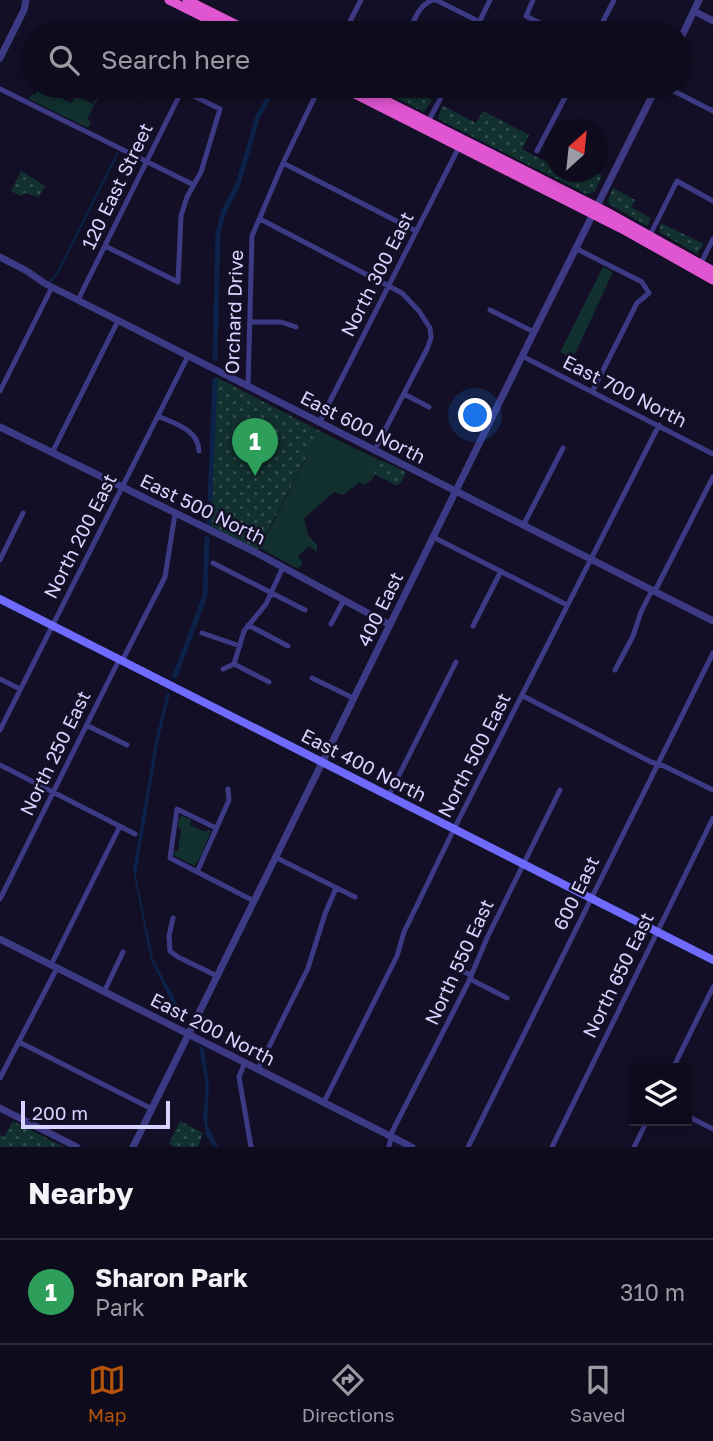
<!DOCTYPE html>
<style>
body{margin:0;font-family:"Golos Text",sans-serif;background:#1c1929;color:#f1f3f6}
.controls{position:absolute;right:21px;bottom:21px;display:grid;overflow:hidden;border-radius:0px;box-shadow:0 4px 10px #0003}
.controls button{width:63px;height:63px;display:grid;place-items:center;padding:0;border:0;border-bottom:2px solid #2e2b3b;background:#0e0b1c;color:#f1f3f6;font:35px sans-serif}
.compass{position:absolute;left:545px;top:119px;width:63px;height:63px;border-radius:50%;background:#0e0b1c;box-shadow:0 4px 10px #0003;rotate:27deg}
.scale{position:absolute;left:21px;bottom:18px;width:149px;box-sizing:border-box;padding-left:7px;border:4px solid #d9d4ff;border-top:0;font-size:19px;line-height:24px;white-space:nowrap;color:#d9d4ff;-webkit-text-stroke:5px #130f26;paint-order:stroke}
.you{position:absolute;left:476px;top:416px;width:24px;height:24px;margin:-18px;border:5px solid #fff;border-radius:50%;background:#1a73e8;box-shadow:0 0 0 10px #1a73e833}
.badge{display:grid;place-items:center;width:46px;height:46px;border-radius:50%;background:#b45309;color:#fff;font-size:23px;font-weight:700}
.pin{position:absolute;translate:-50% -58px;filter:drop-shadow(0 2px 4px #0008)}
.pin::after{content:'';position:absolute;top:37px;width:24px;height:21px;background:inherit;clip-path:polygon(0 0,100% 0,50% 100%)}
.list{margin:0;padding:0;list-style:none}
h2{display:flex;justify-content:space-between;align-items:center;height:91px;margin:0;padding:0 28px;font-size:30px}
h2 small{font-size:23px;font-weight:400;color:#9b9ba3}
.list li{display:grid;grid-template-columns:46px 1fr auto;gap:21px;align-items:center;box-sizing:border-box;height:105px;padding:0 28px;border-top:2px solid #2e2b3b}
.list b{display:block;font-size:26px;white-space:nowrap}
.list p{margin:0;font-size:23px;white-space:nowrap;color:#9b9ba3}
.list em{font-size:23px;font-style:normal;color:#9b9ba3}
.icon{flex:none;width:38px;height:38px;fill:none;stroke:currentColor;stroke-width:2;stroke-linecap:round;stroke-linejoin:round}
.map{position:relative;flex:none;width:713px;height:1147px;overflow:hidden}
.search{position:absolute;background:#0e0b1c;box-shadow:0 4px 10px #0003;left:21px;right:21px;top:21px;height:77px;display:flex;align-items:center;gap:18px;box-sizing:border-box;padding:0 24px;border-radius:38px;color:#9b9ba3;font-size:26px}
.sheet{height:196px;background:#0e0b1c}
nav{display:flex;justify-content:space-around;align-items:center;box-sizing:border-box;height:98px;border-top:2px solid #2e2b3b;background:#0e0b1c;font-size:19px;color:#9b9ba3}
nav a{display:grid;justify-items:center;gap:4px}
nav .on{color:#b45309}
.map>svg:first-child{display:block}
.grass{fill:#12302f}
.park{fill:url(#park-dots)}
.water{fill:#0c2248}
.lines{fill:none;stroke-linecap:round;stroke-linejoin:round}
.stream{stroke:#0c2248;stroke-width:2}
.canal{stroke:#0c2248;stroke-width:5}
.minor{stroke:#3d3a85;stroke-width:5}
.tertiary{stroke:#3d3a85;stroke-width:7}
.secondary{stroke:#6f6bff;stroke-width:8}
.trunk{stroke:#e055d1;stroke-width:9}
.labels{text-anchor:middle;stroke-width:5;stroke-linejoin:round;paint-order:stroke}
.street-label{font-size:19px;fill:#d9d4ff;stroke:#130f26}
</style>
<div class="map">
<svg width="713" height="1147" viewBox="0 0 713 1147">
<defs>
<pattern id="park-dots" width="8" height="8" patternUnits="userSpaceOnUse" patternTransform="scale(1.75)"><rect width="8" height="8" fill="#12302f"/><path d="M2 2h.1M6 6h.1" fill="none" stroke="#344d4e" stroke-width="1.8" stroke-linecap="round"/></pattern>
</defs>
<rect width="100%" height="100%" fill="#130f26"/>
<path class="grass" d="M40 86H56L65 90 62 99 71 103 76 96 93 104 97 96 91 93 94 86H104L87 119 91 122 88 128 29 99 32 94 35 95Z
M120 86H148L142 99 119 87Z
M603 267 613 272 575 354 570 352 568 356 560 352Z
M320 431 381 461 372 480 363 485 360 482 343 495 334 492 304 518 308 535 317 545V552L309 546 298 556 303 563 298 569 260 548Z
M183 816 191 820 190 825 206 832 208 830 211 831 201 856 195 866 173 855 174 851H178L181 830 178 827 179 818Z"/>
<path class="park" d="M388 86H413L415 91 432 100 424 112 386 93Z
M442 105 476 123 483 111 529 135 522 149 548 163 552 156 555 157 556 172H591L602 175 595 192 586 194 438 119Z
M21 171 45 186 39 197 25 193 21 196 11 191Z
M613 188 635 200 631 207 651 218 647 226 609 204 608 200Z
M661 223 704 244 697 254 659 232Z
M216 377 320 431 258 550 211 526Z
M381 460 406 472 401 483 395 485 374 474Z
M13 1121 64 1147H0V1135L4 1137Z
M180 1121 203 1133 198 1147H175L169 1144Z"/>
<path class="water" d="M167 692 170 694 159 738 136 875 153 959 187 1022 185 1023 181 1021 151 961 133 871 155 742Z
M201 1046 204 1049 209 1086 207 1124 218 1147H214L205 1134 206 1131 203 1117 206 1086 199 1047Z"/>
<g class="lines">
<path class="stream" d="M50 282 58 272 118 153"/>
<path class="canal" d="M215 359 218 233 224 211 238 184 258 116 275 86
M209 524 215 380
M175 676 205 596 207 538"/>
<path class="minor" d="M436 0 480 22
M533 0 526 16 560 33
M210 33 216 20
M344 33 361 0
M408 33C414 21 419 4 433 0
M474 33 490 0
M597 33 614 0
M664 86 713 111
M0 89 194 185
M377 96 382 86
M428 122 447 86
M537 151 571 86
M283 163 416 231
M260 219 402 293 419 311 430 328 431 338 427 349 374 451
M650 235 677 181 713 201
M105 246 178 282 181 216 187 197 201 172 220 109 182 90
M575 248 642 282 649 293 637 303 592 392
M701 263 713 239
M78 300 184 86
M490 310 534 332
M250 322H281L296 327
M522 356 713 454
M248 387 252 236 283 163 320 86
M0 391 52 287
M404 394 429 407
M158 416C175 424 198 429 199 451
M319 423 460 145
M52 453 118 321
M523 526 563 448
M433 537 567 605
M0 560 23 513
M213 563 305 610
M331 624 344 600
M248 625 288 646
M473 626 501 571
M202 633 240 646
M122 661 165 577 175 514
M234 664 269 682
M223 669 234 664 244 631 266 604 283 567
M615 670 633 636 641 612 650 594 657 587 713 477
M312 678 353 698
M0 679 20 689
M523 696 651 762 664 766 713 790
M86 725 127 745
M0 730 188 356
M0 765 135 834
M389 795 456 662
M216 828 177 809 170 858 254 901
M275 857 355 897
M197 872 229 800 228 789
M0 899 119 660
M173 918 169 936 170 951 178 957 217 976
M51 965 120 826
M456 968 471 975
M470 979 507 998
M104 992 123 952
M19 1042 152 1109
M245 1062 239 1077 251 1147
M673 1068 713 987
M258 1069 308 968 325 914 336 888
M0 1078 57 968
M324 1102 397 956 404 932 454 829 659 425
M687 1116 713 1129
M389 1147 392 1132 468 983 487 938 560 790
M468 1147 713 653
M552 1147 713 818
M634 1147 647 1121"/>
<path class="tertiary" d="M694 11 713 21
M680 40 699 0
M0 58 24 10 26 0
M0 257 27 271 44 283 713 621
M0 427 253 551 390 625
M0 939 412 1147
M0 1108 77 1147
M133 1147 534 332 657 86"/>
<path class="secondary" d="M0 599 713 960"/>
<path class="trunk" d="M169 0 235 33
M187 0 253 33
M339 86 626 231 713 280
M357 86 605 211 713 271"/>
</g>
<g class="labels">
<g class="street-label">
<text transform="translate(117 186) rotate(-64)" y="7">120 East Street</text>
<text transform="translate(377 274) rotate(-63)" y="7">North 300 East</text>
<text transform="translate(234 312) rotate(-88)" y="7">Orchard Drive</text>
<text transform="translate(625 391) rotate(27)" y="7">East 700 North</text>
<text transform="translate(363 427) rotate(27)" y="7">East 600 North</text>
<text transform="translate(203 509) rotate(26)" y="7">East 500 North</text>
<text transform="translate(80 536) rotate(-63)" y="7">North 200 East</text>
<text transform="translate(380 609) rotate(-64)" y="7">400 East</text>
<text transform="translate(55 753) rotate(-64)" y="7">North 250 East</text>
<text transform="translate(474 755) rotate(-63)" y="7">North 500 East</text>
<text transform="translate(364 765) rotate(27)" y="7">East 400 North</text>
<text transform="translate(576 893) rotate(-64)" y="7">600 East</text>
<text transform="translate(459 962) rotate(-65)" y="7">North 550 East</text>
<text transform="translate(618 975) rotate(-64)" y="7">North 650 East</text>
<text transform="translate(213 1029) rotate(27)" y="7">East 200 North</text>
</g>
</g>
</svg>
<div class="controls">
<button><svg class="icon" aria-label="layers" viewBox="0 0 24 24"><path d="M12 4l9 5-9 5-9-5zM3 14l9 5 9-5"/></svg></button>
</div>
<svg class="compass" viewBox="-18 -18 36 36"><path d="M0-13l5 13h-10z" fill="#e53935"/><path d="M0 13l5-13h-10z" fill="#9b9ba3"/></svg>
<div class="scale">200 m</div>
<div class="you"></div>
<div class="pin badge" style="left:255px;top:476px;background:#2e9e5b">1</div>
<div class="search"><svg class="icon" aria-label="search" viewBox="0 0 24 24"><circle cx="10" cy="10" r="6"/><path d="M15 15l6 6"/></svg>Search here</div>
</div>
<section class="sheet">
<h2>Nearby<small></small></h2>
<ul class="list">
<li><span class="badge" style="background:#2e9e5b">1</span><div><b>Sharon Park</b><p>Park</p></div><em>310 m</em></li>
</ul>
</section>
<nav>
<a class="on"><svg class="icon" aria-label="map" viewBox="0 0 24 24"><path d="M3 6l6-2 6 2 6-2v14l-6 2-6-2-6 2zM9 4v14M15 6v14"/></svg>Map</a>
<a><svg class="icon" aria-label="directions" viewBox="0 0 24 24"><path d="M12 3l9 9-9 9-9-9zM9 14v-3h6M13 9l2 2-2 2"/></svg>Directions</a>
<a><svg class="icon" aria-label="saved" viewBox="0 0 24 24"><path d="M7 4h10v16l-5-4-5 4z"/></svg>Saved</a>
</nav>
